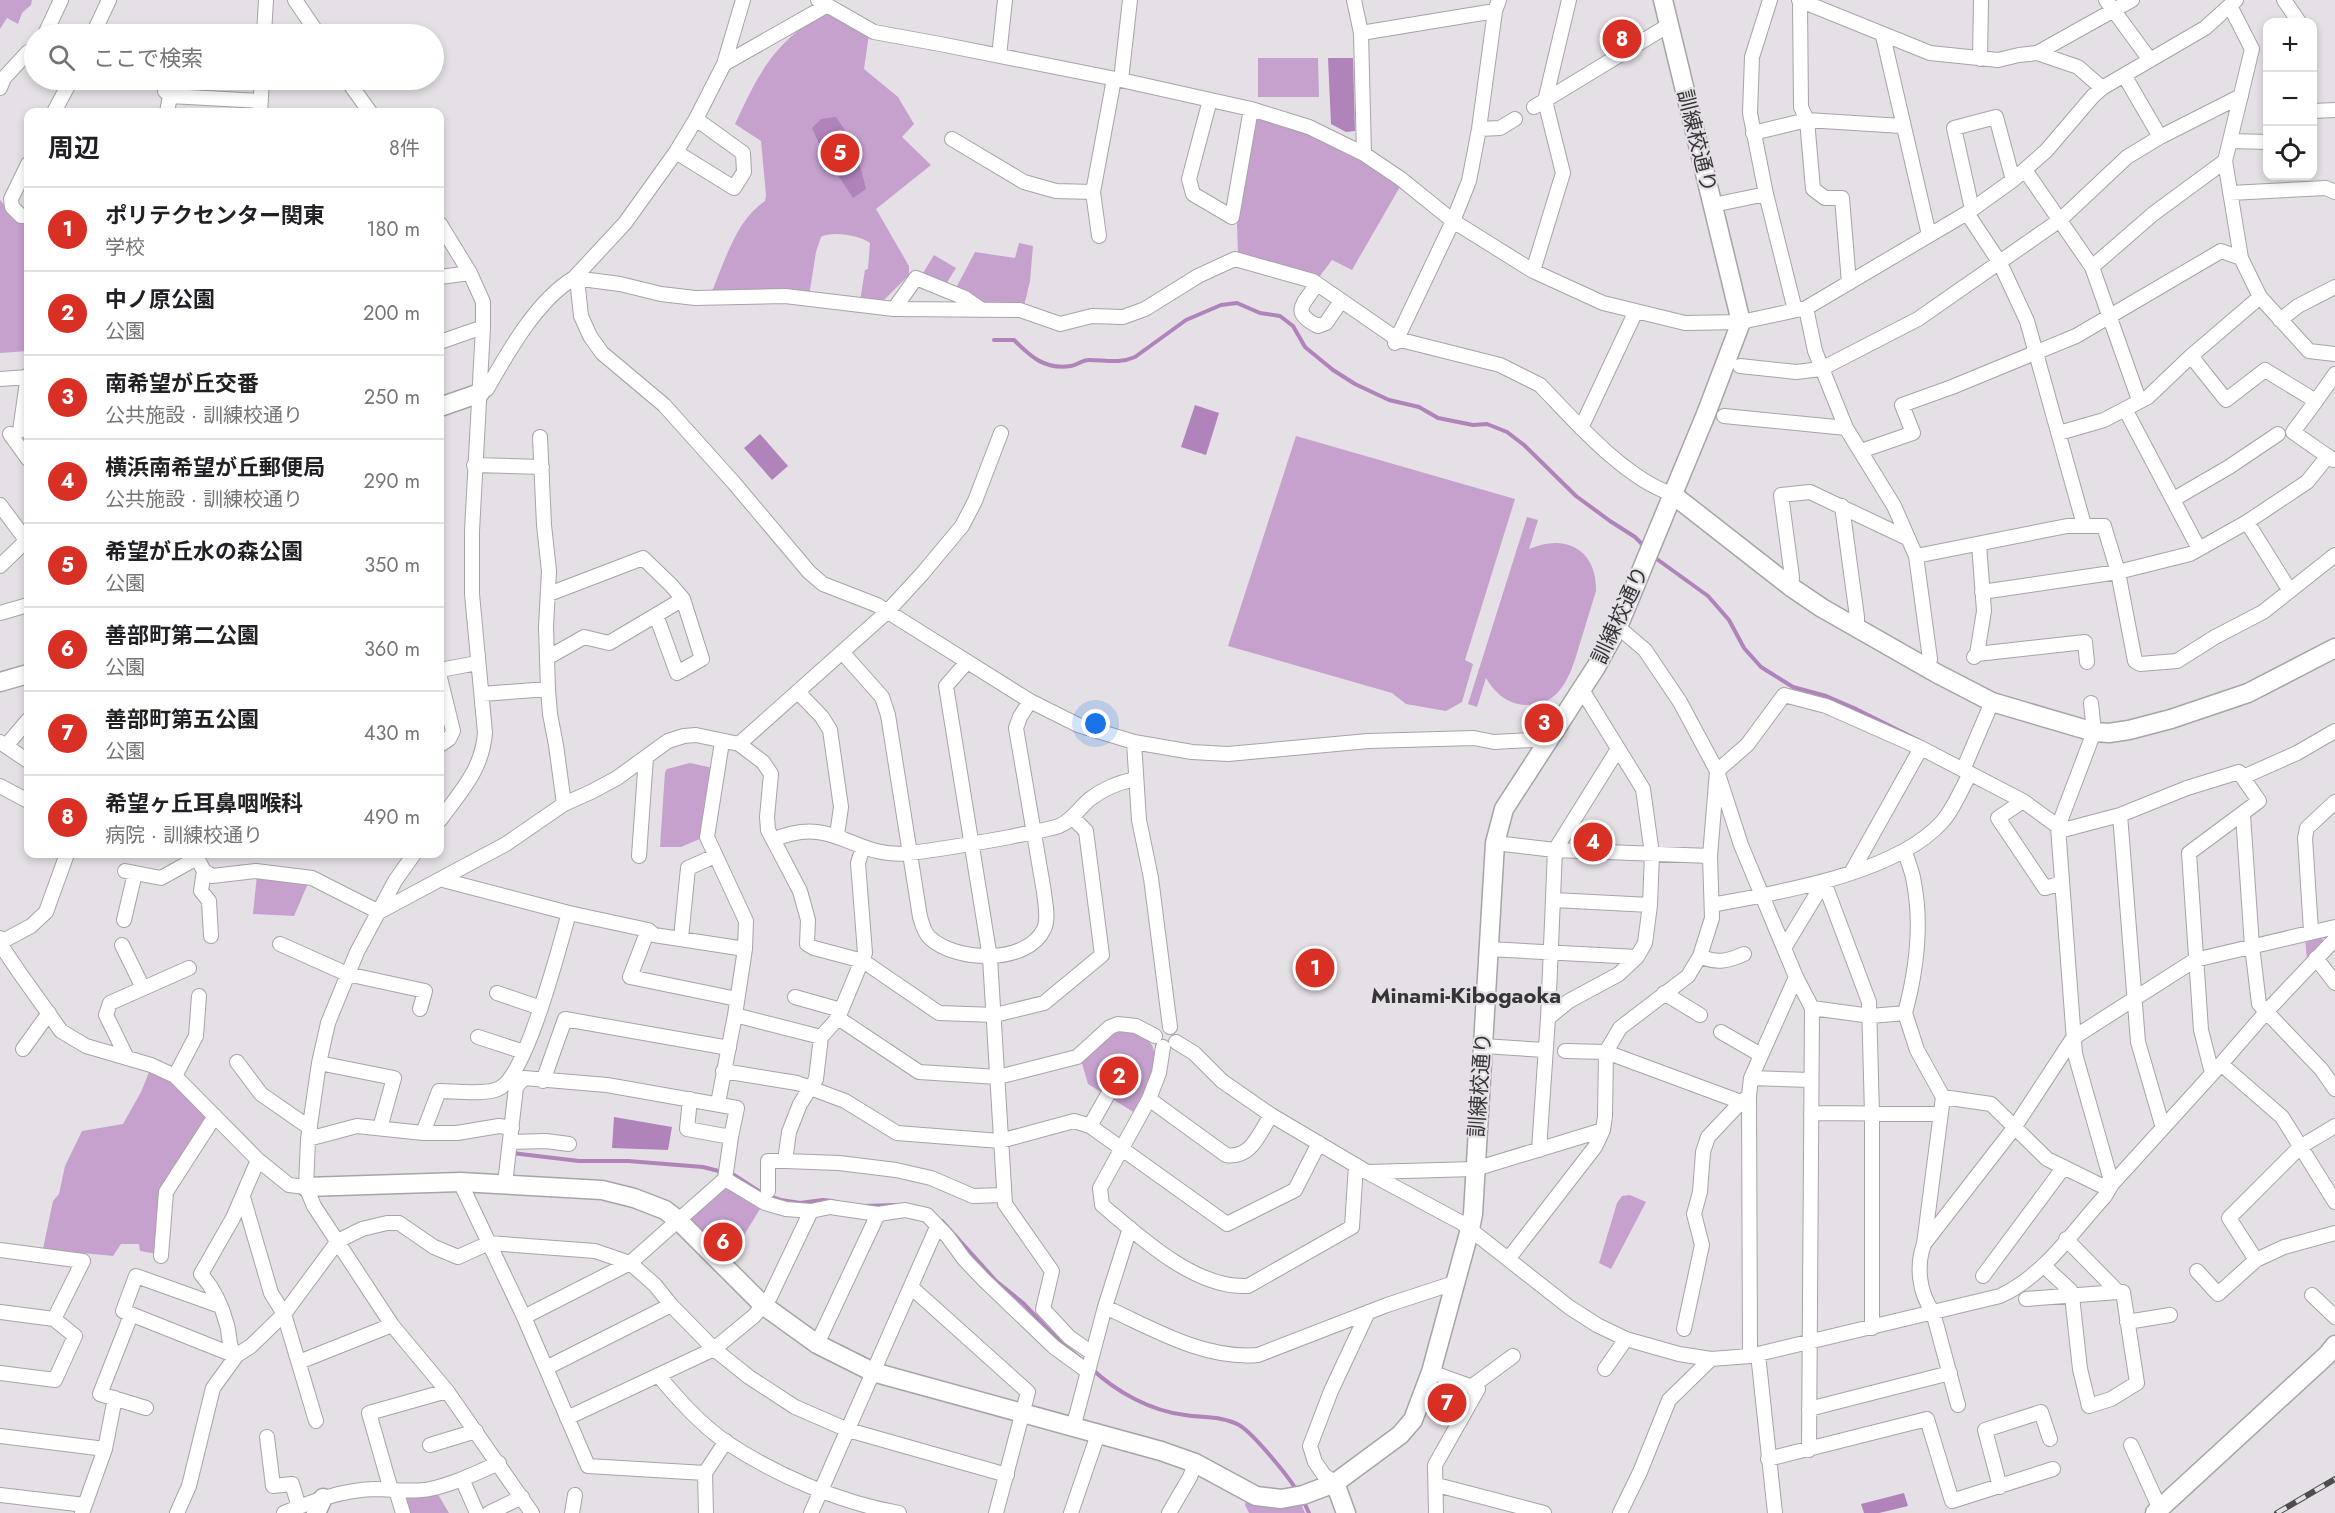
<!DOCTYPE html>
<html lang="ja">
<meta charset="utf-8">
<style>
body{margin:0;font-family:Jost,"Noto Sans JP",sans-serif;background:#f2f2f2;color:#202124}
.controls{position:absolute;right:18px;top:18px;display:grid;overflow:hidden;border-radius:12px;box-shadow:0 3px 9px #0003}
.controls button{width:54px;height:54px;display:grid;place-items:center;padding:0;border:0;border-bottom:2px solid #e0e0e0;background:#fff;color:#202124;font:30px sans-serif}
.you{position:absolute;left:1096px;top:724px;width:21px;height:21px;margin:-15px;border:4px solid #fff;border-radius:50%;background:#1a73e8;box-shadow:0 0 0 9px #1a73e833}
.badge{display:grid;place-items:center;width:39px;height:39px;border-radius:50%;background:#d93025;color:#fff;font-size:20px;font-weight:700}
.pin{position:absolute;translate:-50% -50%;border:3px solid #fff;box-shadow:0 2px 6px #0006}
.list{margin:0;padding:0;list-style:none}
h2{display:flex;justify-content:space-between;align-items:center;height:78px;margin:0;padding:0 24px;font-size:26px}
h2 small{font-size:20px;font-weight:400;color:#757577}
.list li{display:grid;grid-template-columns:39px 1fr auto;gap:18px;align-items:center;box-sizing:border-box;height:84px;padding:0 24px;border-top:2px solid #e0e0e0}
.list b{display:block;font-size:22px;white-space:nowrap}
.list p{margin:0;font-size:20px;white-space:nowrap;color:#757577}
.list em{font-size:20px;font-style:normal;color:#757577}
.icon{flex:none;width:33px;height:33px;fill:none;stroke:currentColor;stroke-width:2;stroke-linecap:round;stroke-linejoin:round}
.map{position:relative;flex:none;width:2335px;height:1513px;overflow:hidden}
.search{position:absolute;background:#fff;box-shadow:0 3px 9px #0003;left:24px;top:24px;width:420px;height:66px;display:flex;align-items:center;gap:15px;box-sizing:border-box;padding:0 21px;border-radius:33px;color:#757577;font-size:22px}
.panel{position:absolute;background:#fff;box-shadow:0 3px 9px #0003;left:24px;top:108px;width:420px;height:750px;border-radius:12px}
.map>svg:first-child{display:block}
.green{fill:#c6a1ce}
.water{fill:#b083bb}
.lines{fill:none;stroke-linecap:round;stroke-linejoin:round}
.stream{stroke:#b083bb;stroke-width:4}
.street-casing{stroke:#a7a3a8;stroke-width:16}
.secondary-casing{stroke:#a7a3a8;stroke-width:21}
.street{stroke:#fff;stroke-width:14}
.secondary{stroke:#fff;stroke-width:18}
.rail-casing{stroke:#4e4c4f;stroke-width:6}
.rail{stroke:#e4e0e5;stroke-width:4;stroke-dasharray:11;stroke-linecap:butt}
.labels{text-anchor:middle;stroke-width:4.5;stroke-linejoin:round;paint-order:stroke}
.street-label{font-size:21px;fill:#353436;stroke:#e4e0e5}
.neighbourhood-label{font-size:22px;font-weight:bold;fill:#353436;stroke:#e4e0e5}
</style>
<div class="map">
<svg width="2335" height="1513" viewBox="0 0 2335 1513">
<rect width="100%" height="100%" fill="#e4e0e5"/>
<path class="green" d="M0 0H32L31 5 22 13 18 24 7 18 0 29Z
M826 12 869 34 864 69 898 97 914 124 902 137 931 165 876 209 909 266V275L882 302 860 301 865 270 868 269 870 243C859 235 832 231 821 237L816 252 809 296 712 291C725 261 736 220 765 201L766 195 761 141 735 124C760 71 774 42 826 12Z
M1258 58H1318L1319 97H1258Z
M1255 116 1308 132 1363 160 1401 185 1352 270 1332 260 1317 280 1268 261 1238 256 1237 223Z
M0 200 10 211 28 220V351L0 353Z
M1019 243 1033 246 1030 281 1024 306 977 305 955 290 975 252 1015 258Z
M934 255 956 268 946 284 923 273Z
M1296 436 1515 499 1465 660 1473 664 1462 702 1446 711 1406 704 1392 693 1228 646Z
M1527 517 1538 520 1529 549C1565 533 1597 549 1596 591 1591 607 1586 624 1581 640 1572 669 1564 706 1526 705 1507 704 1495 693 1486 678L1477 707 1468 704Z
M690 763 713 768 702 838 681 847H660L665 772 667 769Z
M257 875 309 881 294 916 253 914Z
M2322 934 2323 944 2307 961 2305 937Z
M1123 1030C1132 1032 1142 1034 1149 1041 1165 1059 1146 1097 1135 1113L1088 1084 1081 1060 1115 1031Z
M150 1070 167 1076 211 1115 165 1189 158 1254 140 1251 139 1244H121L113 1256 43 1249 53 1201 59 1194 65 1166 82 1131 123 1124 141 1092Z
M725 1185 760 1209 727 1263 684 1221Z
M1630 1195 1646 1202 1611 1269 1599 1263 1617 1203 1622 1196Z
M1442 1380 1469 1390 1456 1422 1424 1413 1435 1383Z
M436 1491 449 1513H408L401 1495Z
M1247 1498 1300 1501 1305 1513H1249L1245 1505Z"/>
<path class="water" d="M1328 58H1353L1355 131 1346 132 1331 124Z
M836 117C852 138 860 162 866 189L853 198 824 154 812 128 821 119Z
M1195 405 1219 413 1206 455 1181 447Z
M760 434 788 466 772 480 744 448Z
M614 1117 672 1127 668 1150 612 1148Z
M1904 1493 1908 1506 1879 1513H1864L1861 1504Z"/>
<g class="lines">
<path class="stream" d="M994 340H1014C1031 357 1045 370 1071 366 1077 365 1082 360 1089 360 1105 360 1119 364 1135 357L1186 320 1221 305 1237 303 1260 313 1280 316 1293 326 1305 347 1333 370 1355 384 1389 400 1419 407 1438 418 1473 425 1487 424 1507 432 1524 445 1576 496 1610 521 1635 537 1645 547
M1654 557 1708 596 1729 620 1744 648 1761 667 1793 687 1826 696 1854 708 1922 742
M512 1153 579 1161H628L703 1167 734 1175 765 1195 781 1200 800 1203 823 1200 833 1201
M864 1206 895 1205
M942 1221 996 1281 1023 1303 1060 1342 1086 1363
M1091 1368C1116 1392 1151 1411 1185 1415 1203 1418 1223 1416 1239 1425 1253 1433 1289 1477 1297 1491
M1303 1500 1309 1513"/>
<defs>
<path id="street" d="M295 0 318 34
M818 0 874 32 940 44 1121 80 1251 109 1309 127 1364 154 1401 179 1453 221 1533 271 1603 303 1685 323 1741 322 1806 308 1967 213 2013 180 2046 151 2093 96 2102 88 2205 28 2236 0
M1354 0 1361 33 1364 154
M1770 0 1752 57 1750 113 1766 194 1795 310
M1799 0 1930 53 1998 60 2019 55 2037 53 2078 67 2102 88
M1800 0 1801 107 1807 120 1813 189 1825 198H1842L1849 283
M2106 0 2150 60
M2284 0 2299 22
M2230 6 2252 49 2225 161 2241 258
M1361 33 1495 11
M45 34 61 0
M93 34 109 0
M264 34 266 0
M1883 36 1929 235
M2037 53 2132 0
M999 56 1005 0
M1980 59 1981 0
M724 64 826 6
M2124 75 2160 137
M165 80V91L170 96 261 101
M347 80 370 112
M1121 80 1130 0
M0 88 4 78 28 52 34 53
M1210 100 1189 179 1193 194 1232 217 1251 109
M1534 107 1669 25
M2312 111 2335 110
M54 112 71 80
M167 112 170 96
M260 112 262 80
M1479 129 1500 128 1515 119
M1753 133 1807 120 1902 126
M952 139 1024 182 1056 191 1093 192
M2231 141 2268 142
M676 152 734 188 744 172 743 153 696 119
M28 164 11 199 12 207 21 216H28
M2025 170 2092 267 2139 400
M2230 193 2326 188 2335 192
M1713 205 1766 194
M1972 209 1954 128 1996 117 2013 180
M1967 213 2000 263 2027 321 2084 525
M440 224 470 273 483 302V327L472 531V594L485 733C482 770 461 791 440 820
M1099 236 1093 192 1114 79
M2092 267 2153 214 2225 161
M1533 271 1563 173 1545 101 1569 0
M440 277 470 273
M574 278 620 284 661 294 695 298 785 296 894 309 1020 310 1060 324 1092 316 1123 317 1145 309 1198 276 1235 259 1313 281 1397 339 1500 365 1540 385C1575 421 1624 478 1672 494
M574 278 578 288 581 316 590 336 602 353 664 405 734 483 809 572 823 584 877 605 1030 701 1078 725 1134 742 1192 752 1228 754 1368 741 1474 738 1494 742 1551 739
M1317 284C1303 305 1290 312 1318 326L1326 323 1341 301
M1806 308 1815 351 1846 428 1894 506 1916 556 1930 659 1928 669
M894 309 916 278 965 298 982 310
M2280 320 2298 306 2335 287
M440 342 483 327
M1395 343 1453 221 1469 181 1479 129 1495 11 1499 0
M2191 356 2226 400 2265 370 2316 401 2293 432 2333 460
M1740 366 1796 372 1821 369 1918 319 2060 220 2127 157 2160 137 2241 96
M0 379 28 377
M480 393 487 389C508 352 537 300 574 278L625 223 676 152 696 119 724 64 743 0
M2316 401 2335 374
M2125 409 2199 549
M1724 416 1846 428
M1581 428 1636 311
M20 431 28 375
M2059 433 2104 420 2148 397 2191 356 2260 297
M10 434 28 459
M540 437 544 525 549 571 546 627 548 689 550 714 556 745 564 804
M1861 451 1913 433 1902 405 1952 387 2076 336 2221 251 2241 258 2260 297 2309 351 2335 354
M474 465 542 467
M2174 499 2229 467 2278 434
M0 505 26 540
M1842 506 1857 617V628
M2247 522 2290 591
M1916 556 2067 526H2104L2118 572 2135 661 2140 664 2177 661 2215 637 2263 612 2335 555
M0 566 28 539
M1791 587 1792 577 1781 495 1810 492 1907 538
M1982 592 2118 572 2190 554 2247 522 2307 482 2328 456
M549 594 643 558 671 585 683 599 702 659 677 673 656 615
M0 613 28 605
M1618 627 1645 650 1680 702 1717 771 1741 845 1796 977 1812 1008 1809 1450
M842 652 882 697 888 715 920 917C922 924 925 934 930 938 956 962 1027 965 1044 929 1049 918 1045 904 1044 892L1016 728 1020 717 1030 701
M1977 654 1984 611 1979 544
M1974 657 1977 654 2085 642 2087 662
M547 658 584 637 609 643 683 599
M967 662 946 686 990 958 1005 1204 1052 1271 1043 1309 1069 1337 1092 1353
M440 670 477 663
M440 678 453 731 449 739 440 745
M798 692 822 717 830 730 841 807 837 835
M482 694 548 689
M0 742 28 761
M1134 742 1139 820 1151 878 1170 1027
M739 744 887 612 922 574 962 526 975 501 1001 433
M6 746 28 720
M1963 770 1992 702
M2243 777 2297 753 2335 731
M0 786 28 801
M2023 801 1998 818 2045 888 2062 883
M2120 815 2138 1042 2163 1128
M2243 815 2252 946 2259 1004 2321 1069 2335 1089
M773 840C835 813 853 860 910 853 944 849 977 843 1010 837 1026 833 1044 831 1059 826 1072 821 1080 807 1090 799 1104 788 1120 782 1136 779
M1495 843 1555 850 1710 856
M863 847 858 863 865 953 838 1018 821 1037 816 1079 800 1104 789 1132 785 1161 839 1163 896 1170 931 1178 973 1196 1003 1195
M198 854 197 858 204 871 212 876 256 871 312 878 379 912 506 844 564 804 591 792 617 778 668 741 684 736 696 735 739 744 763 762 771 774 767 817 768 830 800 891 808 920 807 944 814 948 863 961 939 1013 995 1015 1044 1003 1102 955 1086 831 1072 817
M414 854 395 881 357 952 328 1023 319 1063 308 1139 306 1187 314 1206 392 1325 447 1391 532 1513
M639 856 646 757
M125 871 161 878 197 858
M204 871 201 891 209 901 211 936
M1851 873 1921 748
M443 880 569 913 648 930 654 935 745 949
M1824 882 1869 1002 1872 1114V1328
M1554 900 1650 905
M1712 905C1780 892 1895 874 1942 822 1954 809 1961 789 1970 774
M124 920 135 873
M648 930 630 977 737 999
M2311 931 2305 838 2307 828 2335 802
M0 938 4 950 19 972 61 1031 86 1046 151 1065 175 1076 258 1160 289 1185 306 1187
M681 938 688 868 715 856
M1 942 31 926 46 912 67 854
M280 944 347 974 425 991 420 1009
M122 945 143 988
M1784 948 1824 882
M1489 949 1637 957
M1700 956C1717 964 1728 961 1744 954
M2316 958 2335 983
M497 993 541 1008
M1664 993 1700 1015
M795 997 841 1010
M1812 1008 1871 1016 1905 1013C1916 972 1922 925 1914 883 1913 873 1908 862 1905 852
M1905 1013 1917 1050 1943 1097 1924 1244
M735 1015 821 1037
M838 1018 919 1072 998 1077 1077 1057 1110 1027 1118 1024 1136 1026 1155 1036
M1548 1018 1569 1001 1619 974 1637 957 1645 943 1650 905 1652 854 1643 789 1582 690
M1721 1032 1761 1055
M478 1037 524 1052
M1176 1042 1194 1053 1222 1081 1271 1115 1367 1172 1462 1223 1569 1307 1597 1325 1626 1339 1679 1354 1711 1359 1750 1356 2000 1296C2045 1275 2072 1232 2105 1196L2112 1184 2221 1064 2267 1011 2335 939
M1483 1046 1545 1050
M1163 1047 1159 1073 1149 1099 1100 1188 1102 1205C1140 1237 1195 1289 1248 1286L1352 1227 1356 1165
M23 1049 49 1013
M1565 1051 1606 1052 1741 1102 1745 1099
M127 1058 106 1015 110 1003 189 968
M237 1062 261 1094 310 1128
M319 1063 394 1078 380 1128
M2221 1064 2282 1117 2335 1202
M723 1071 797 1083 845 1101 897 1133 1000 1141 1074 1121 1090 1126 1227 1224 1295 1190 1319 1143
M175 1076 196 1036 199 996
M1751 1078 1811 1080
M543 1081 565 1019 729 1048
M1943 1097 1991 1104 2047 1159 2100 1185 2112 1184 2075 1054 2058 827 2094 732 2091 703
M1149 1099 1226 1155C1251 1159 1259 1134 1271 1115
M718 1103 735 1015 745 949 746 921 707 837 722 742
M1811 1113 1940 1114
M1090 1126 1107 1096
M2335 1126 2300 1147 2229 1218 2256 1260 2284 1247 2335 1233
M423 1133 439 1091C454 1091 484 1095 498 1089 526 1079 560 944 569 913
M308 1139 357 1126 423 1133H457L499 1126 512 1128
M510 1142 546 1141 569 1144
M1539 1150 1548 1018 1555 850 1618 749
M1368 1172 1475 1169 1603 1130
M725 1179 765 1203 786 1209 811 1211 830 1207 878 1214 905 1210 927 1215 948 1237 964 1259 984 1280 1054 1347 1087 1371
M460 1182 524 1317 588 1466 705 1473 726 1441
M505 1184 516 1087 524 1078 607 1085 737 1108 731 1137 687 1129 690 1099
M768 1191V1161H785
M243 1197 271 1293 284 1314 316 1421
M0 1250 83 1261 54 1319 0 1312
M161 1256 166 1192 215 1116
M1509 1258 1595 1147 1603 1130 1605 1116 1606 1052 1620 1028 1688 976 1700 956 1712 918 1710 856 1717 771 1747 745 1784 695 1826 706 1921 748 2023 801 2063 830 2120 815 2187 788 2239 772 2259 801 2189 853 2201 1030 2212 1073
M2044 1266 2070 1290 2072 1296 2080 1369 2089 1406 2111 1399 2137 1383 2123 1292H2118L2066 1239
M2197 1271 2218 1294 2256 1260
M1983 1276 2064 1167
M911 1287 1028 1392 996 1513
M2312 1295 2335 1317
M2026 1299 2118 1292
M220 1306 136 1276 123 1311 236 1356C228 1349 230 1335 227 1325 222 1306 214 1289 201 1274L233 1218 258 1160
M1105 1307C1152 1328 1204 1360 1258 1355L1387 1305 1454 1283
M131 1315 100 1394 146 1408
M524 1317 630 1263 725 1179 731 1137
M2127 1322 2170 1315
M1684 1329 1702 1245 1694 1214 1700 1192 1703 1152 1708 1137 1741 1102
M817 1344 878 1214
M1758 1354 1775 1513
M1750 1356 1749 1096 1751 1078 1796 977
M299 1362 392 1325
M546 1368 671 1305
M1605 1369 1626 1339
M1431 1372 1478 1389 1435 1465 1436 1513
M0 1373 55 1380 75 1336 54 1319
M658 1375C678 1399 700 1424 726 1442 777 1476 839 1502 899 1513
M1471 1387 1513 1356
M1958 1405 1933 1312C1919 1293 1916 1266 1924 1244L2014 1128 2073 1038 2195 960 2335 927
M1809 1409 1950 1373
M567 1418 714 1349 754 1316 770 1297 811 1211
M1073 1428 1105 1307 1130 1228
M0 1436 105 1449
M267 1437 273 1486 292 1484 299 1507
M430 1445 476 1431
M2131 1445 2160 1509
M1768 1459 1927 1419 1952 1501 2053 1469
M705 1473 706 1513
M462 1479 477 1513
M1335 1483 1324 1475 1315 1462 1310 1446 1331 1391 1368 1312
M1437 1485 1544 1513
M2000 1487 1985 1430 2041 1412 2050 1439
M391 1490 369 1413 447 1391
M396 1490 403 1513
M0 1495 85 1505
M82 1513 105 1449 115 1398
M177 1513 189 1486 213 1388 237 1355 251 1346 284 1314 338 1241 362 1229 387 1223H399L434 1247 458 1257 489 1243 595 1251 630 1263 655 1285 671 1305 714 1349 749 1377 795 1407 848 1430 1007 1475
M284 1513C313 1501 342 1490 374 1489 392 1489 411 1493 430 1489 454 1484 476 1473 499 1463
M489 1513 522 1497
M572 1513 575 1495
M811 1513 937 1227
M1071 1513 1098 1434
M1169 1513 1190 1477 1195 1463
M1620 1513 1640 1472 1669 1400 1711 1359"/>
<path id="secondary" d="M440 407 480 393
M1672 494 1791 587 1822 608 1936 673 1992 702 2094 732 2109 733 2129 730 2171 719 2248 693 2335 648
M0 682 28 674
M306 1187 460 1182 602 1190 634 1198 665 1210 678 1220 763 1305 817 1344 873 1372 1161 1451 1195 1463 1256 1496 1281 1499 1303 1495 1335 1483 1400 1435 1413 1420 1431 1372 1470 1229 1473 1214 1495 843 1504 809 1596 667 1618 627 1706 414 1741 322 1663 0
M1335 1483 1346 1513
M316 1513 323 1498
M2155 1513 2327 1355 2335 1345"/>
</defs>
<use href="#street" class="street-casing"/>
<use href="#secondary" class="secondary-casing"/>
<use href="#street" class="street"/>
<use href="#secondary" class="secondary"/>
<defs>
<path id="rail" d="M2277 1513 2335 1479"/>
</defs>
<use href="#rail" class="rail-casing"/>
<use href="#rail" class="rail"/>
</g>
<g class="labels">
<g class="street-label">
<text transform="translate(1697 141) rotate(76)" y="7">訓練校通り</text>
<text transform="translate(1620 615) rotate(-65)" y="7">訓練校通り</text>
<text transform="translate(1480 1085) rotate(-86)" y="7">訓練校通り</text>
</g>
<g class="neighbourhood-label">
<text x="1466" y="1003">Minami-Kibogaoka</text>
</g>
</g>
</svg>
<div class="controls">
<button>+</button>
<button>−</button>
<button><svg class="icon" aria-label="locate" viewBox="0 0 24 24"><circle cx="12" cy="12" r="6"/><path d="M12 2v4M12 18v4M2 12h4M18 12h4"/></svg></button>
</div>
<div class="you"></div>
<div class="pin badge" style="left:1315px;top:968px">1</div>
<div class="pin badge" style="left:1119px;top:1076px">2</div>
<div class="pin badge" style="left:1544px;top:723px">3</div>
<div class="pin badge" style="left:1593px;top:842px">4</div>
<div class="pin badge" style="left:840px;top:153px">5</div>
<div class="pin badge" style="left:723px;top:1242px">6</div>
<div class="pin badge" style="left:1447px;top:1403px">7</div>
<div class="pin badge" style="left:1622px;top:39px">8</div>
<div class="search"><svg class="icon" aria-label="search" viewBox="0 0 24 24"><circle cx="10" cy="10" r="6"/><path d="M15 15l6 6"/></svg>ここで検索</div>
<section class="panel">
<h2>周辺<small>8件</small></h2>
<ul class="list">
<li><span class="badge">1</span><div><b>ポリテクセンター関東</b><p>学校</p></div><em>180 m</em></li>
<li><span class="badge">2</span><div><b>中ノ原公園</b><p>公園</p></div><em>200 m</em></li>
<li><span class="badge">3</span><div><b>南希望が丘交番</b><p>公共施設 · 訓練校通り</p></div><em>250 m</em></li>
<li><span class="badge">4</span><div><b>横浜南希望が丘郵便局</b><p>公共施設 · 訓練校通り</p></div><em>290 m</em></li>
<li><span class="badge">5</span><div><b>希望が丘水の森公園</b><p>公園</p></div><em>350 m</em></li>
<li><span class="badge">6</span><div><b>善部町第二公園</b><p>公園</p></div><em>360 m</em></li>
<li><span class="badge">7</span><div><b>善部町第五公園</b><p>公園</p></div><em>430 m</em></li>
<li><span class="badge">8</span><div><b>希望ヶ丘耳鼻咽喉科</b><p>病院 · 訓練校通り</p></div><em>490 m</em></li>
</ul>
</section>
</div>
